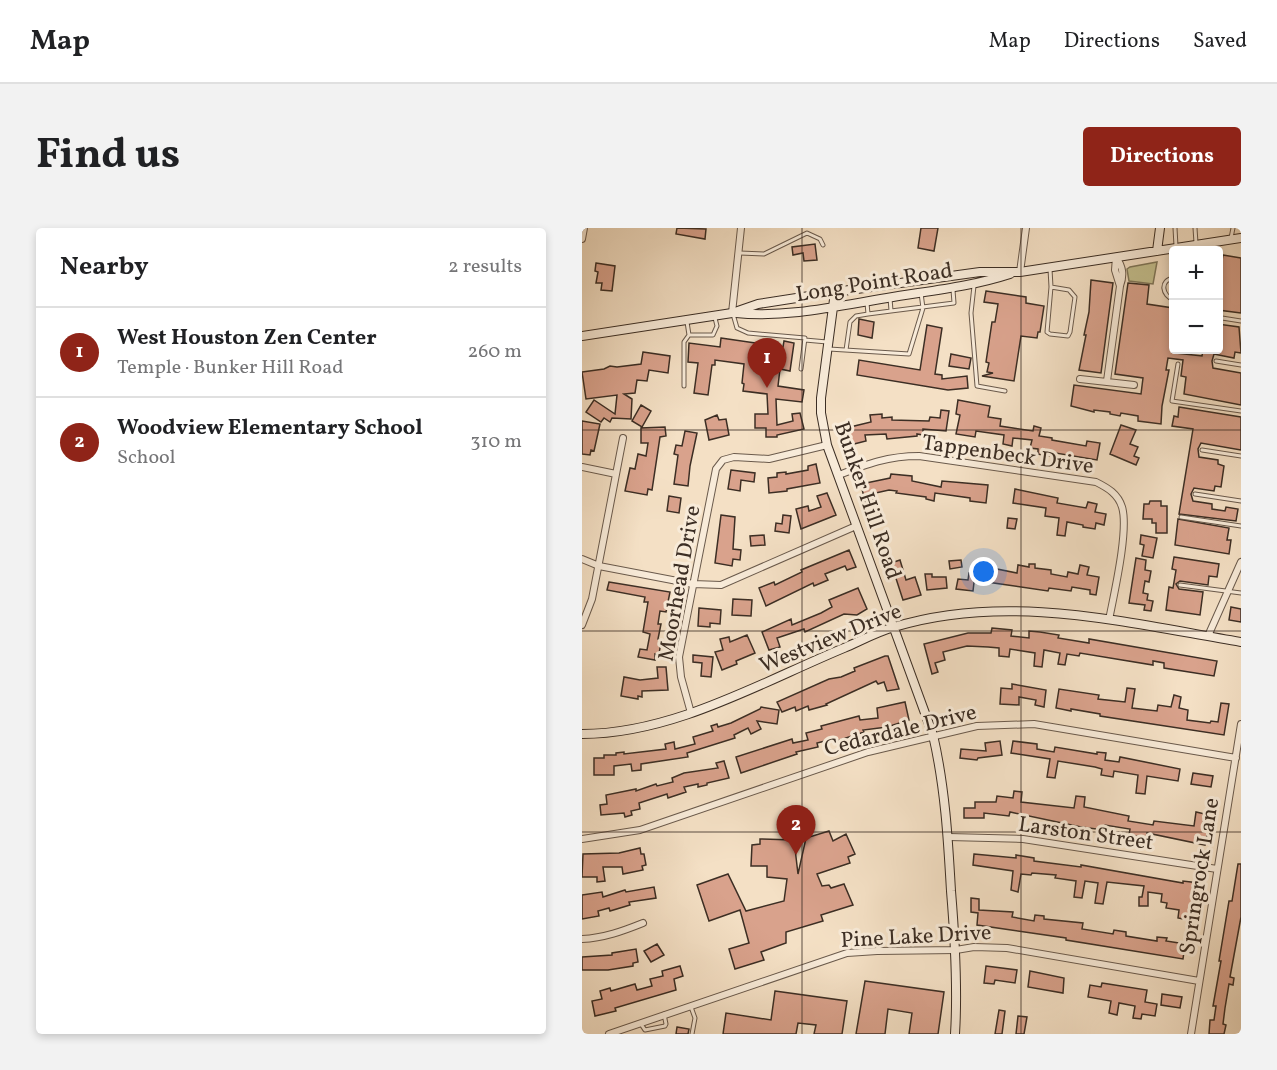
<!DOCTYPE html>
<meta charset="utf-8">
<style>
body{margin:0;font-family:Vollkorn,serif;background:#f2f2f2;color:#202124}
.controls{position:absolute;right:18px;top:18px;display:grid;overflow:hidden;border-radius:6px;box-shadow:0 3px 9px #0003}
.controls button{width:54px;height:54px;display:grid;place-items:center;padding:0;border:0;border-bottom:2px solid #e0e0e0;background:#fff;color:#202124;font:30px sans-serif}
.you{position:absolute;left:402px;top:344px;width:21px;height:21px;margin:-15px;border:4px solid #fff;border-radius:50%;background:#1a73e8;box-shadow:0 0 0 9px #1a73e833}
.badge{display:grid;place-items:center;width:39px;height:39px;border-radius:50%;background:#8f2418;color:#fff;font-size:20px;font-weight:700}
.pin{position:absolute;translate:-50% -50px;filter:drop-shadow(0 2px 3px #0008)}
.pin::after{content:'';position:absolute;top:32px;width:21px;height:18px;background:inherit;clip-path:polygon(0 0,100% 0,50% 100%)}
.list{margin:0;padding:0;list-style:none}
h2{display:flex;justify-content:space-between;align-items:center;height:78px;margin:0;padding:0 24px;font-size:26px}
h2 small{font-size:20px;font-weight:400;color:#757577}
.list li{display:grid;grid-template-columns:39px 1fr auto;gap:18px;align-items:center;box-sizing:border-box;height:90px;padding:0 24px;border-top:2px solid #e0e0e0}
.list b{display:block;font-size:22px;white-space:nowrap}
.list p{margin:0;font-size:20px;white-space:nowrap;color:#757577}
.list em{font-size:20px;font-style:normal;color:#757577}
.map{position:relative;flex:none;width:659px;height:806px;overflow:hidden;border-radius:6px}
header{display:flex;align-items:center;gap:36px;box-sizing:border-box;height:84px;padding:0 30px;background:#fff;border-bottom:2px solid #e0e0e0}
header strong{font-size:28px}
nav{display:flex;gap:33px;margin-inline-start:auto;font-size:21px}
.intro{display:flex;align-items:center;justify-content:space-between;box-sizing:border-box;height:144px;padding:0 36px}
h1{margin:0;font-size:42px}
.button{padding:15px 27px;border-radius:6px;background:#8f2418;color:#fff;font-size:21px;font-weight:700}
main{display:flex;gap:36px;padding:0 36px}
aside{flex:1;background:#fff;border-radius:6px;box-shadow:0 3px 9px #0003}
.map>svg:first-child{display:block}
.green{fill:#c4c08f;stroke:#80775a;stroke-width:1.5}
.building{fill:#d9a28c;stroke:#3c2e24;stroke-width:1.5}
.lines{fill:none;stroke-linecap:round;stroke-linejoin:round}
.lane-casing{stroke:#6a5a4c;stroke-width:5}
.street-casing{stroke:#6a5a4c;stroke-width:8}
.secondary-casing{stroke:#3c2e24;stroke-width:10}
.lane{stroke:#f8ebd9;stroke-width:3}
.street{stroke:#f8ebd9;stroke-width:6}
.secondary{stroke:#f8ebd9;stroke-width:8}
.grid{fill:none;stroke:#3c2e24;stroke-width:1.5;stroke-opacity:0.55}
.labels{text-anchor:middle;stroke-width:6;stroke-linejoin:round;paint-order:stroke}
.street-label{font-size:22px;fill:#3c2e24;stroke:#f8ebd9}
</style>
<header>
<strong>Map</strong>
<nav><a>Map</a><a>Directions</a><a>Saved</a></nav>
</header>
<div class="intro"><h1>Find us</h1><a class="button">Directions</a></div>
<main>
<aside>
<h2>Nearby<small>2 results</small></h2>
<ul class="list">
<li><span class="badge">1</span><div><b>West Houston Zen Center</b><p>Temple · Bunker Hill Road</p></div><em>260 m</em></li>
<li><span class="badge">2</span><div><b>Woodview Elementary School</b><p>School</p></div><em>310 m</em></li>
</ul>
</aside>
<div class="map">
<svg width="659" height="806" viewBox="0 0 659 806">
<rect width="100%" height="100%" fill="#f4e0c5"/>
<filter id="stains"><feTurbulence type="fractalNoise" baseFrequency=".00333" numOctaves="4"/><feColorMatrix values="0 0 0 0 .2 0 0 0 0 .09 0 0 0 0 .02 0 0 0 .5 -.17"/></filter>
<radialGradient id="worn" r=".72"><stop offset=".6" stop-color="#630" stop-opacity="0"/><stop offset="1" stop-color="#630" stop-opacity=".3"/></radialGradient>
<path class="green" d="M575 34 571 56 547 53 545 41 548 39Z"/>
<path class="building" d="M95 0 124 1 123 11 94 6Z
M339 0H356L352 23 336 20Z
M233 16 235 32 222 33 221 25 211 27 210 19Z
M641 27 659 30V85L636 82V52Z
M14 35 33 38 30 63 19 62 20 55H14L16 44 13 43Z
M509 52 531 55 519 145 497 142 504 107H502L507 84Z
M546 55 567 57 565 76 591 80V106L588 121 594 122V125L620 128 621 122H636V96L657 99 659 125 653 124 652 130 632 126 630 133 631 140 659 145V177L602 166 604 149 599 148 601 132 586 130 584 142H587L580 178 579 196 556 193V188L539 185 538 188 528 186V184L512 182V184L489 178 492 157 559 166 561 150 533 146Z
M404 63 444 69V75L462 78 458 104H456L455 110 439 108 432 153 400 148 411 145 405 144 407 135 404 134 410 94H413L416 76 402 74Z
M277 91 292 94 290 110 276 107Z
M345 97 360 100 353 146 360 147V151L385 148 386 160 366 162 275 147 277 132 338 142Z
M139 110 201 119 202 113 212 115 208 143 198 141 196 158 222 162 220 174 194 171 195 197 211 193 210 186 218 185 222 201 195 207V209H184V200H173V186H186L185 166 161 163 162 156 160 155 162 136 133 132V137H130L126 167 112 165 116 135 106 134 107 115 138 119Z
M61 124 88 128 86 145 67 142 65 153 55 152 53 165 42 166 50 171 49 191 30 190 28 194 22 190 19 194 4 184 12 172 33 186 35 167 4 171 0 144 22 141 28 138 35 139 59 136Z
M369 126 389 130 387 141 367 138Z
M376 172 408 178 406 189 419 191 418 198 451 203 452 198 459 200 457 208 470 210V212L504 218 505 213 518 215 515 232 468 224 467 228 456 226V221L448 220 450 212 431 210 430 218 421 216 422 207 394 203 393 209 374 206 378 187 374 186Z
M59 177 69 183 60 199 50 193Z
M597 179 659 189V222L619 215 616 221 617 229 636 232V236L642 238 639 259 633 258 632 263 612 260 609 266 611 273 630 276V281L643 283 644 279 656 281 654 293 597 286 611 201 590 198 592 188 596 189Z
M359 182 367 183 364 203 341 201V207L335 206V208L305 211 304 206 283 207 284 213 264 218 259 198 267 196 268 199 289 194 288 187 300 186V190L310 189V192L347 193 348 189 358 190Z
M135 187 137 192 144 191 147 207 127 212 123 192Z
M0 193 18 196 12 223 9 222 8 227 0 226Z
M539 197 554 202 548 216 556 219 552 228 557 230 554 237 528 226Z
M83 199 84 208 78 209 70 262 66 261 65 267 43 263 48 240 53 241 56 226 64 228 66 215H59V200Z
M103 203 115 205 108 238 106 258 92 256 96 227 92 226 94 217 100 218Z
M234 236 238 255 205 261V263L187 265 186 250 195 249V245L204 244V246L226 242V238Z
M149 242 173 245 172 254 159 252 158 263 146 261Z
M309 246 330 248V253L359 259 360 253 406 257 404 275 388 273V270L353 265 352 273 344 271V269L314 265 315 263 307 262 289 266 291 272 283 274 279 256 308 250Z
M433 261 476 270 475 275 504 280 506 274 515 276 513 284 524 286 522 297 514 295 513 301 501 299V297L485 294 483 308 475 307 477 290 463 288 464 280 431 275Z
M245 265 254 287 219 301 214 281 226 278 227 283 239 279 235 268Z
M87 268 99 270 97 285 85 283Z
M568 273H579V278H585V305H574V295H570V291H561L562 276H567Z
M139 287 153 289 151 321 159 322 158 332 151 331 150 338 133 335Z
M201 287 209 288 207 305 193 303 194 295 200 296Z
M426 290 435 291 433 301 425 300Z
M596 291 647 300 645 312H649L647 326 593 317Z
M182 307 183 317 169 318 168 308Z
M559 307 575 310 571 330 560 328 562 317 558 316Z
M267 322 274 339 265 342 263 338 243 346 246 352 232 358 231 355 184 378 177 360 192 354 193 357 220 344 219 342Z
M592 329 637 336 635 349 627 348 626 357 598 353 594 356 597 361 621 364 618 387 584 382 587 359 591 360 594 342 590 341Z
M554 330 564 332 563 342 569 343 567 354 563 353 561 365 566 366 565 372 571 373 569 383 562 382 563 377 547 375Z
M318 332 324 352 333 349 339 367 321 372 309 335Z
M379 332 380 339 368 341 367 333Z
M447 336H453V340L469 342V346L485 349 486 344 496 346 498 337 507 339 505 347 517 349 514 367 508 366V362L490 359 489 363 467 360 466 363 398 353 400 338 435 345 436 337 447 339Z
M387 345 393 346 391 363 374 361 376 351 386 352Z
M343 346H350V349H364L365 360 345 362Z
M27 354 88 364 84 384 78 383 76 396H79L76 411 79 412 77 427 73 426V432L56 429 58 421 65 422 68 406 61 404 66 374H62L63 369 25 362Z
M276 360 285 381 275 387 262 386 223 404 222 401 195 410 198 419 187 422 180 404 209 391 210 397 239 385 250 379 247 372Z
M151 371 170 372 169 388 150 387Z
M649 379 659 381V394L647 392Z
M117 380 139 382 138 396 128 395V399L116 398Z
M410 400 430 402 429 408 447 410V403L458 404 477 407 476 410 507 415V411L635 433 632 448 582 440V435L571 433V437L498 425 497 428 485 426 483 437 476 436 478 425 462 422 460 439 452 438 453 425 428 421 427 429 417 428V420L406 419 385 418 361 424 363 432 353 435 356 444 350 446 342 416 386 405H409Z
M165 407 173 425 154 433 155 436 140 442 133 424 141 422 138 411 147 409 148 414Z
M111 427 131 429 129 449 119 448 120 435 111 434Z
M303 428H306L317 461 305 463 302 454 296 456 294 453 244 476 245 477 227 482 226 478 214 483 213 479 200 484 195 474 247 451 259 449 273 443 272 440Z
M75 439H84L86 462 60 463V469L56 468V471L39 468 42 449 58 452 76 450Z
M430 456 464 462 462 479 453 477 454 472 437 469V477L418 476 419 460 430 461Z
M545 460 553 461 550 480 575 483 576 477 589 479 592 467 599 469 597 480 606 482 605 492 628 495 629 493 636 494 639 475 647 476 642 507 518 488V486L489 481V483L474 480 477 461 517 467 516 471 543 474Z
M323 474 327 492 305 499 281 502 282 504 252 514 251 511 235 515 236 519 214 524 215 526 159 545 154 529 210 511 211 515 226 512 224 505 240 501 239 498 277 488 278 492 296 490 295 480Z
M179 479 197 482 195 496 175 493 179 501 169 506 166 500 152 507 153 510 105 525 106 529 59 536V542L50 543 49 536 32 538V547H12V530H22V527H34V525L42 524V526L84 521 83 516 92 514 93 521 113 516 111 509 131 503 129 498 135 496 136 499 149 495 178 481Z
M418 513 420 527 396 530 395 532 378 530 379 521 404 523 403 515Z
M431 513 455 516V521L472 524 473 519 515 526V524L524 525 523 532 537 534 538 529 598 541 596 553 565 548 563 566 554 565 556 547 532 543 531 549 519 547 520 541 513 539 476 533 473 550 465 549 468 531 429 525Z
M142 533 147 550 125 555V557L116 559V556L102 559 104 564 86 570 85 566 57 575 58 581 49 583 50 587 43 589 42 585 19 587 18 577 25 576 24 567 54 561V563L74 556 75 558 91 554 90 550 102 545 136 540 134 535Z
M611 545 631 548 629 559 609 556Z
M432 563 440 564 439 574 492 580 494 568 503 569 502 579 547 588 546 593 571 597 572 593 612 598 614 584 623 586 621 597 627 598 623 617 565 605 564 610 547 607 548 601 523 597 522 602 499 599 428 584 427 588 402 585V590H382V580H393V574H414L415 568 431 570Z
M247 603 251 613 264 606 273 626 266 629 268 635 235 646 240 658 247 657 249 660 262 656 271 677 239 687 241 693 204 704V715L179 724 182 732 153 741 147 721 167 715 158 682 127 693 115 657 146 646 164 683 202 673 205 651 185 649V638H169L170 617 178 616V611L212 612 216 646 224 610Z
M58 620 59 626H62L64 637 60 638 61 642 41 646 40 639H21L23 653 15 654V649H0L1 626 37 625Z
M392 626 434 630V627L452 630V633L499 639V637L601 655V653L617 655 611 693 596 690 597 682 584 680 585 675 579 674 580 666 566 664V678H557V669H560L562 658 525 654 521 676 513 675 516 655 503 653 500 670 492 669 494 653 473 650 474 647 450 645 449 647 439 646 436 664 429 662 431 643 391 637Z
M656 636H659V689L648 749 652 750 651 757 647 756 643 780 641 796 644 797 642 806H627L628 792H632L634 778H631L639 733H637L647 673H650Z
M72 659 74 670 47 674 48 677 28 683 27 680 16 683 17 688 0 691V667L20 664 21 669 43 662 44 664Z
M389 670 397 671V682L431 684 430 689 452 693 453 687 462 688V691L501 695 500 701 531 706 532 702 544 704V708L575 713V709L585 710 584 713 603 716 601 731 484 712V710L395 697 396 685 389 684Z
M75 716 82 727 69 734 62 723Z
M54 721 56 734 51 735V738L26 742H0V729L30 727V725Z
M98 738 101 748 92 751 94 762 33 780 34 783 13 788 10 773 20 771 18 763 28 760 29 763 53 756 55 762 70 758 68 751 81 748 80 743Z
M404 738 435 742 433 755 413 752 412 756 402 755Z
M448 743 482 750 481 765 446 759Z
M283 753 362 764 356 806H327L330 785 306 781 303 806H274Z
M520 755 565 762 563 774 575 776 573 788 560 786 559 791 551 790 553 778 537 775 535 787 527 785 529 773 506 769 508 757 519 759Z
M193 763 265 773 260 806H232L234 797 216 795 214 806H141L144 785 189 792Z
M580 766 600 769 598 780 579 777Z
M417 782 423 783 420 806H413Z
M436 788 445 789 442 806H434Z
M95 799 107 801 106 806H94Z"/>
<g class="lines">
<defs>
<path id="lane" d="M593 0 594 18
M613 0 614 15
M649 10 651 0
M158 25 182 26 225 5 238 11 241 17
M468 41 469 59 465 104 468 106 486 108 488 104 493 69 487 62 469 59
M592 50C577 52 580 68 592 72
M392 58 389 85 395 158 423 163
M285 75 286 86 309 83 308 70
M309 83 372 75 371 62
M151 86 155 100 166 105 223 110 219 141
M640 90 659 93
M105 94 107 107H131L135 98 133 90
M223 112 245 114
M247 121 327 126 341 80 339 65
M264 122 268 94 274 88 286 86
M634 133 659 137
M596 136 590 173 659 183
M102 158V114L107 107
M620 222 659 228
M613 266 659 273
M599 289 659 298
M598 357 659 365
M109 779 113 790 110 806
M59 796 63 802 83 798 84 796 82 786"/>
<path id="street" d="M0 11 2 0
M438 44 444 0
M150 85 159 0
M498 151 552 157
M525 153 538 58C542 47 541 39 534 29L533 42 538 58
M0 239 34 246
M257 247C285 236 306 228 337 228L514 254C526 260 536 266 540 279 547 302 532 366 527 392
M0 331 17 338 111 356 139 357 274 298
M0 397 10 371 41 210
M626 408 659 334
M109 485 99 449 97 429 134 241 141 232 152 229 187 231 245 217
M367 609 441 611 635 641
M0 611 58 602 286 524 395 498 452 496 654 530
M0 711C22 710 41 703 61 695
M27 806 265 725 295 723 374 722 392 719 425 720 617 753
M609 806 659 496"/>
<path id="secondary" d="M575 23 578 0
M253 64 239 170V185L245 217 351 507C363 559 366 610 369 663 373 711 376 758 373 806
M154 85C204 90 256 78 305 70 346 63 388 59 428 46
M0 108 150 85 176 76 253 64 398 44H438L659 10
M0 506C91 506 180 454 262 420 278 413 295 404 312 399 426 364 545 395 659 414"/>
</defs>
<use href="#lane" class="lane-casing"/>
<use href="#street" class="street-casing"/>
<use href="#secondary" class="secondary-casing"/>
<use href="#lane" class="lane"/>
<use href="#street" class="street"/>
<use href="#secondary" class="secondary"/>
</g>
<path class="grid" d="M220 0V806M439 0V806M0 202H659M0 403H659M0 604H659"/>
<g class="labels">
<g class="street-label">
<text transform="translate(292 53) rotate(-9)" y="8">Long Point Road</text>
<text transform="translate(426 225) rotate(8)" y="8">Tappenbeck Drive</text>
<text transform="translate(287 272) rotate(71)" y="8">Bunker Hill Road</text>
<text transform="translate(96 355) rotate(-80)" y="8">Moorhead Drive</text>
<text transform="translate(248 409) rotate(-22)" y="8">Westview Drive</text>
<text transform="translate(318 501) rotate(-14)" y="8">Cedardale Drive</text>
<text transform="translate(504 604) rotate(8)" y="8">Larston Street</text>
<text transform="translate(616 648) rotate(-81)" y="8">Springrock Lane</text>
<text transform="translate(334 707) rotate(-3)" y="8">Pine Lake Drive</text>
</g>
</g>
<rect width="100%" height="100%" filter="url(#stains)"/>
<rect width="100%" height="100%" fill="url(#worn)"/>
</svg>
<div class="controls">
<button>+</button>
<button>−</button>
</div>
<div class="you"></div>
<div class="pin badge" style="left:185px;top:160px">1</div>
<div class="pin badge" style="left:214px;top:627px">2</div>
</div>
</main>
